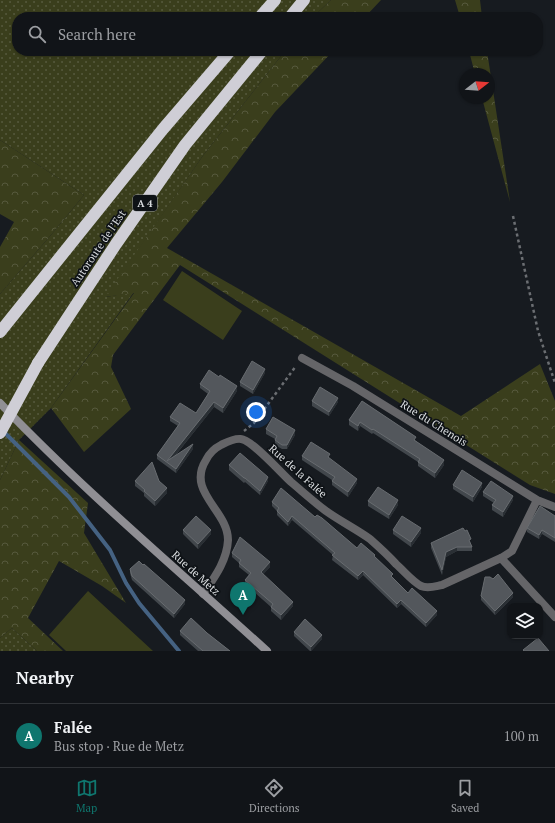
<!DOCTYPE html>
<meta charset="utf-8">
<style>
body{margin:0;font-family:"PT Serif",serif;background:#1a1d21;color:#f1f3f6}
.controls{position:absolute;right:12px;bottom:12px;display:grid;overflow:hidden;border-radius:8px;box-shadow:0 1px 3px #0004}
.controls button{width:36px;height:36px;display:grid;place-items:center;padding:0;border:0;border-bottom:1px solid #303337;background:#111418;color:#f1f3f6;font:20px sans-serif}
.compass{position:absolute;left:459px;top:68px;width:36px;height:36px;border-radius:50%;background:#111418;box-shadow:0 1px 3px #0004;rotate:73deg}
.you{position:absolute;left:256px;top:412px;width:14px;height:14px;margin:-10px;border:3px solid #fff;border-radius:50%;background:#1a73e8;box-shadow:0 0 0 6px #1a73e833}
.badge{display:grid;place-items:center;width:26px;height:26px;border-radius:50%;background:#0f766e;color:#fff;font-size:13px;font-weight:700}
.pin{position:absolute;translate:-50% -33px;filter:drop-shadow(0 1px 2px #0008)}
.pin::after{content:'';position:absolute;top:21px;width:14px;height:12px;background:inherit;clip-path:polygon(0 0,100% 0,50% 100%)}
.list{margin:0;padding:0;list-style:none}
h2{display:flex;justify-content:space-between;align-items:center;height:52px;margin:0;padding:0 16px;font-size:17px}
h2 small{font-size:13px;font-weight:400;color:#9c9ea2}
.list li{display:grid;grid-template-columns:26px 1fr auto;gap:12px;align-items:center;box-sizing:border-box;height:64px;padding:0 16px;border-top:1px solid #303337}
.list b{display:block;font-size:15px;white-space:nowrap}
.list p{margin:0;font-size:13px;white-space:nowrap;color:#9c9ea2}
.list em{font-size:13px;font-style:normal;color:#9c9ea2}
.icon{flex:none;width:22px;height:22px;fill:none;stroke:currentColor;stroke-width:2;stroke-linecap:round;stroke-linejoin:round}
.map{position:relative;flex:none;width:555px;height:651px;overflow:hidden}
.search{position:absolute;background:#111418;box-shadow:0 1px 3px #0004;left:12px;right:12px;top:12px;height:44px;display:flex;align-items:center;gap:10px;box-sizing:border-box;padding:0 14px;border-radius:16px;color:#9c9ea2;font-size:15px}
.sheet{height:116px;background:#111418}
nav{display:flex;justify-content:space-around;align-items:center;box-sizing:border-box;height:56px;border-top:1px solid #303337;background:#111418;font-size:11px;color:#9c9ea2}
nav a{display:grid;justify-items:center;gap:2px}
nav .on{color:#0f766e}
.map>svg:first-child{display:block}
.grass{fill:url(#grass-dots)}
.forest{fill:url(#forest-crowns)}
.garden{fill:#3a3e1c}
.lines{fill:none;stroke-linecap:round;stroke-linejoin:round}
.stream{stroke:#456282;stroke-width:4}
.path{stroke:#6b6e72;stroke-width:2.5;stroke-dasharray:3 3;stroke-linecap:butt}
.street{stroke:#656568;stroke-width:8}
.secondary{stroke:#908f94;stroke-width:8}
.highway{stroke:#cfced6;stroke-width:12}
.highway-bridge{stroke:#cfced6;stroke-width:12}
.wall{fill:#42474c}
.shaded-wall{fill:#2a2f34}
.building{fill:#53575c;stroke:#686c70}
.labels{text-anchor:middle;stroke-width:3.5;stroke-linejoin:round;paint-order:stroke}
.shield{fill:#0e1216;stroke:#9c9fa3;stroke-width:1}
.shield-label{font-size:10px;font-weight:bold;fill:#d9dcdf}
.street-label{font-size:11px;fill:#d9dcdf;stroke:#0e1216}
</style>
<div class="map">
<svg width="555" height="651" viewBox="0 0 555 651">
<defs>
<pattern id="grass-dots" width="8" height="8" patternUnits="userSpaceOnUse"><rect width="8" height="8" fill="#3a3e1c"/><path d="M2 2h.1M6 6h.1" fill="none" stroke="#56593d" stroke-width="1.8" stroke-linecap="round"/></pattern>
<pattern id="forest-crowns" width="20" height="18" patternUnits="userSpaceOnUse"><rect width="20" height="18" fill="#3a3e1c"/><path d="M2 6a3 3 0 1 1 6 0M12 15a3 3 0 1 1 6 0" fill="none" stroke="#56593d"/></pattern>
</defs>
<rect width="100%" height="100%" fill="#171b20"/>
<path class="grass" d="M0 0H331L313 17H17V51H285L202 157 106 297 134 292 51 408 19 440 0 480V294L51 235 84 195 0 140Z
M12 628 37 651H0V638Z"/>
<path class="forest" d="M331 0H381L365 17H313Z
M455 0H480L482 17H460Z
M285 51H333L275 112 222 182 167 248 461 416 540 364 555 401V494L530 485 180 265 113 355 111 367 131 409 84 452 51 408 134 293 105 297 202 157Z
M469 51H487L510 202 482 98H489V74H475Z
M0 140 84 195 51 235 0 294V247L14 222 0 214Z
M19 440 88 503 84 533 126 603 102 586 59 561 28 618 63 651H37L12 628 0 638V480Z"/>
<path class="garden" d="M182 271 242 311 223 340 163 300Z
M88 591 153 651H66L49 635Z"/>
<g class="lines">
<path class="stream" d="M3 431 69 497 110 550 126 583 139 603 179 651"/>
<path class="path" d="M513 216 538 331 555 383
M244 431 254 423 296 366"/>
<path class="street" d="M302 358 353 386 537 500 555 507
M501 558 555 617
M203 594C214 578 227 561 228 540 228 510 186 492 206 460 209 454 215 448 221 445 227 442 234 438 241 439 252 440 281 473 291 482 303 492 314 502 326 511 340 521 356 529 370 539 379 547 388 555 396 564 404 571 412 581 421 586 428 589 436 586 442 585L501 558 512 551 537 500"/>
<path class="secondary" d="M0 403C84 491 177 569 267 651"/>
<path class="highway" d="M260 17 275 0
M290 17 304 0
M0 332 163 129 230 51
M38 363 116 244 185 145 262 51"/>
<path class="highway-bridge" d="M0 433 38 363"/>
</g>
<path class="wall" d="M265 373 253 394 240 386V382Z
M200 384 237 391 223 413 214 407 175 456 193 449 176 473 157 459V455L178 426 170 421V417L196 413 208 394 200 388Z
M312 401 338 402 329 416 312 406Z
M362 401 416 441 444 465 435 478 418 466V462L373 433 372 434 360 426 358 431 349 425V420Z
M266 429 295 435 287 449H282L275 445V439L266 434Z
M302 456 330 459 357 483 348 497 332 485V480L302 460Z
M229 465 268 481 260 495 245 482 244 483 229 470Z
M135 481H159L167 493 155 506 144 496V493L135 486Z
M453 485 482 487 473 502 453 489Z
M483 492 513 500 503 517 492 510V505L494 503 483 496Z
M368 501 398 505 389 519 368 506Z
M272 502 315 517 357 548 375 557 393 578 408 593 437 615 426 627 401 604 397 608 363 575 358 580 332 560 333 555 292 520 288 526 277 515V511L272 506Z
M555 516V542L542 534 539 539 527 532V528Z
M183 530 211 534 198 549 183 534Z
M393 530 421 533 411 547 393 534Z
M431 543 471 544 472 547V551H457L446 557 442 575 431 548Z
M232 553 270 567 263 574 293 606 281 620 271 611V607L245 584V580L249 575 239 567V563L232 557Z
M130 569 185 604 174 618 132 580 130 573Z
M481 596 513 597 495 615 481 600Z
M180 631 207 633 230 651H198L180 635Z
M294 632 322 639 311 651H310L294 636Z"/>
<path class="shaded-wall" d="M265 369V373L253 394V390Z
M237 386V391L223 413V408Z
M338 398V402L329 416V412Z
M214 402V407L169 463 167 461Z
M360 422V426L358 431V426Z
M295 430V435L287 449V445Z
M193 444V449L176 473V469Z
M444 460V465L435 478V473Z
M268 477V481L260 495V491Z
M357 479V483L348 497V492Z
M482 483V487L473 502V497Z
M167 488V493L155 506V501Z
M513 496V500L503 517V512Z
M398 500V505L389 519V515Z
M292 516V520L288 526V522Z
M421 528V533L411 547V542Z
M211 530V534L198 549V544Z
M542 530V534L539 539V535Z
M457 547V551L446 557 442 575V570L446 552Z
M270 562V567L261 577V572Z
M363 571V575L358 580V576Z
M513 593V597L495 615V611Z
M185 600V604L174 618V614Z
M401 600V604L397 608V604Z
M293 602V606L281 620V615Z
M437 611V615L426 627V623Z
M322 635V639L311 651V647Z"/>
<path class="building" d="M252 361 265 369 253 390 240 382Z
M209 370 219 377 220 375 237 386 223 408 214 402 167 461 193 444 176 469 157 455 180 423 170 417 180 403 196 413 210 391 200 384Z
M320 387 338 398 329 412 312 401Z
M362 401 416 437 414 440 444 460 435 473 418 462 420 459 373 429 372 430 360 422 358 426 349 420Z
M273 417 295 430 287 445H282L275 440 277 436 266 429Z
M311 442 330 454 328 457 357 479 348 492 332 481 335 477 302 456Z
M240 453 268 477 260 491 245 478H244L229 465Z
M152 462 159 481 167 488 155 501 144 491 145 490 135 481Z
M462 470 482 483 473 497 453 485Z
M491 481 513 496 503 512 492 505 496 500 483 492Z
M378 487 398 500 389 515 368 501Z
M281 488 315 517 317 515 322 518 357 548 361 543 375 555 374 556 393 574 391 576 408 593 412 588 437 611 426 623 401 600 397 604 363 571 358 576 332 555 335 553 292 516 288 522 277 511 279 508 272 502Z
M540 506 555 516V538L542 530 539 535 527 528Z
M196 516 211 530 198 544 183 530Z
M402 516 421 528 411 542 393 530Z
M463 528 465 531 467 530 471 539 469 540 472 547H457L446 552 442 570 431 543Z
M240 537 270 562 261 572 293 602 281 615 271 607 273 604 245 580 251 573 239 563 241 560 232 553Z
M139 561 143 565 144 564 185 600 174 614 132 576 130 569Z
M498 574 513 593 495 611 481 596 485 577H490L493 579Z
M191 618 207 633 230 651H203L180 631Z
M305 619 322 635 311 647 294 632Z
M538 638 549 651H524L523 650Z"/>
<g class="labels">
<rect class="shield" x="133" y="195" width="24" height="16" rx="3"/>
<g class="shield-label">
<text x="145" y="207">A 4</text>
</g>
<g class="street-label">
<text transform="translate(98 248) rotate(-56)" y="4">Autoroute de l’Est</text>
<text transform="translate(434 423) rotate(32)" y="4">Rue du Chenois</text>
<text transform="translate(298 471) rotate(42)" y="4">Rue de la Falée</text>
<text transform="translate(196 573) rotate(42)" y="4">Rue de Metz</text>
</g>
</g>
</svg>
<div class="controls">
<button><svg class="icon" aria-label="layers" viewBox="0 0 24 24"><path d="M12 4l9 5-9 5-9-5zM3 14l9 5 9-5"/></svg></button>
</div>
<svg class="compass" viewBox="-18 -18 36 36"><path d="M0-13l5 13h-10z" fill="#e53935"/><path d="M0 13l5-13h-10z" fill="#9c9ea2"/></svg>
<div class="you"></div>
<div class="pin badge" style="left:243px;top:615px">A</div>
<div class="search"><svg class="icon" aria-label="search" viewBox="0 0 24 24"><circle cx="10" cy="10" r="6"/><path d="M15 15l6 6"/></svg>Search here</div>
</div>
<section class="sheet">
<h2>Nearby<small></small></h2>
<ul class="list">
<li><span class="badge">A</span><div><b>Falée</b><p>Bus stop · Rue de Metz</p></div><em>100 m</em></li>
</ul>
</section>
<nav>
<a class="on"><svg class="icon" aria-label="map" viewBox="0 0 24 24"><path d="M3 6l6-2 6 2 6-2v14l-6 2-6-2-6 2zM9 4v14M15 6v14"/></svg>Map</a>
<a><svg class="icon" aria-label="directions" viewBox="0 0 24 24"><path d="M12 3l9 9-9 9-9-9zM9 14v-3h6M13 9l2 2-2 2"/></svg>Directions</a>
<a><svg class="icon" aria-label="saved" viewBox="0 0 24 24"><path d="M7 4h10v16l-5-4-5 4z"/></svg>Saved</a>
</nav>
